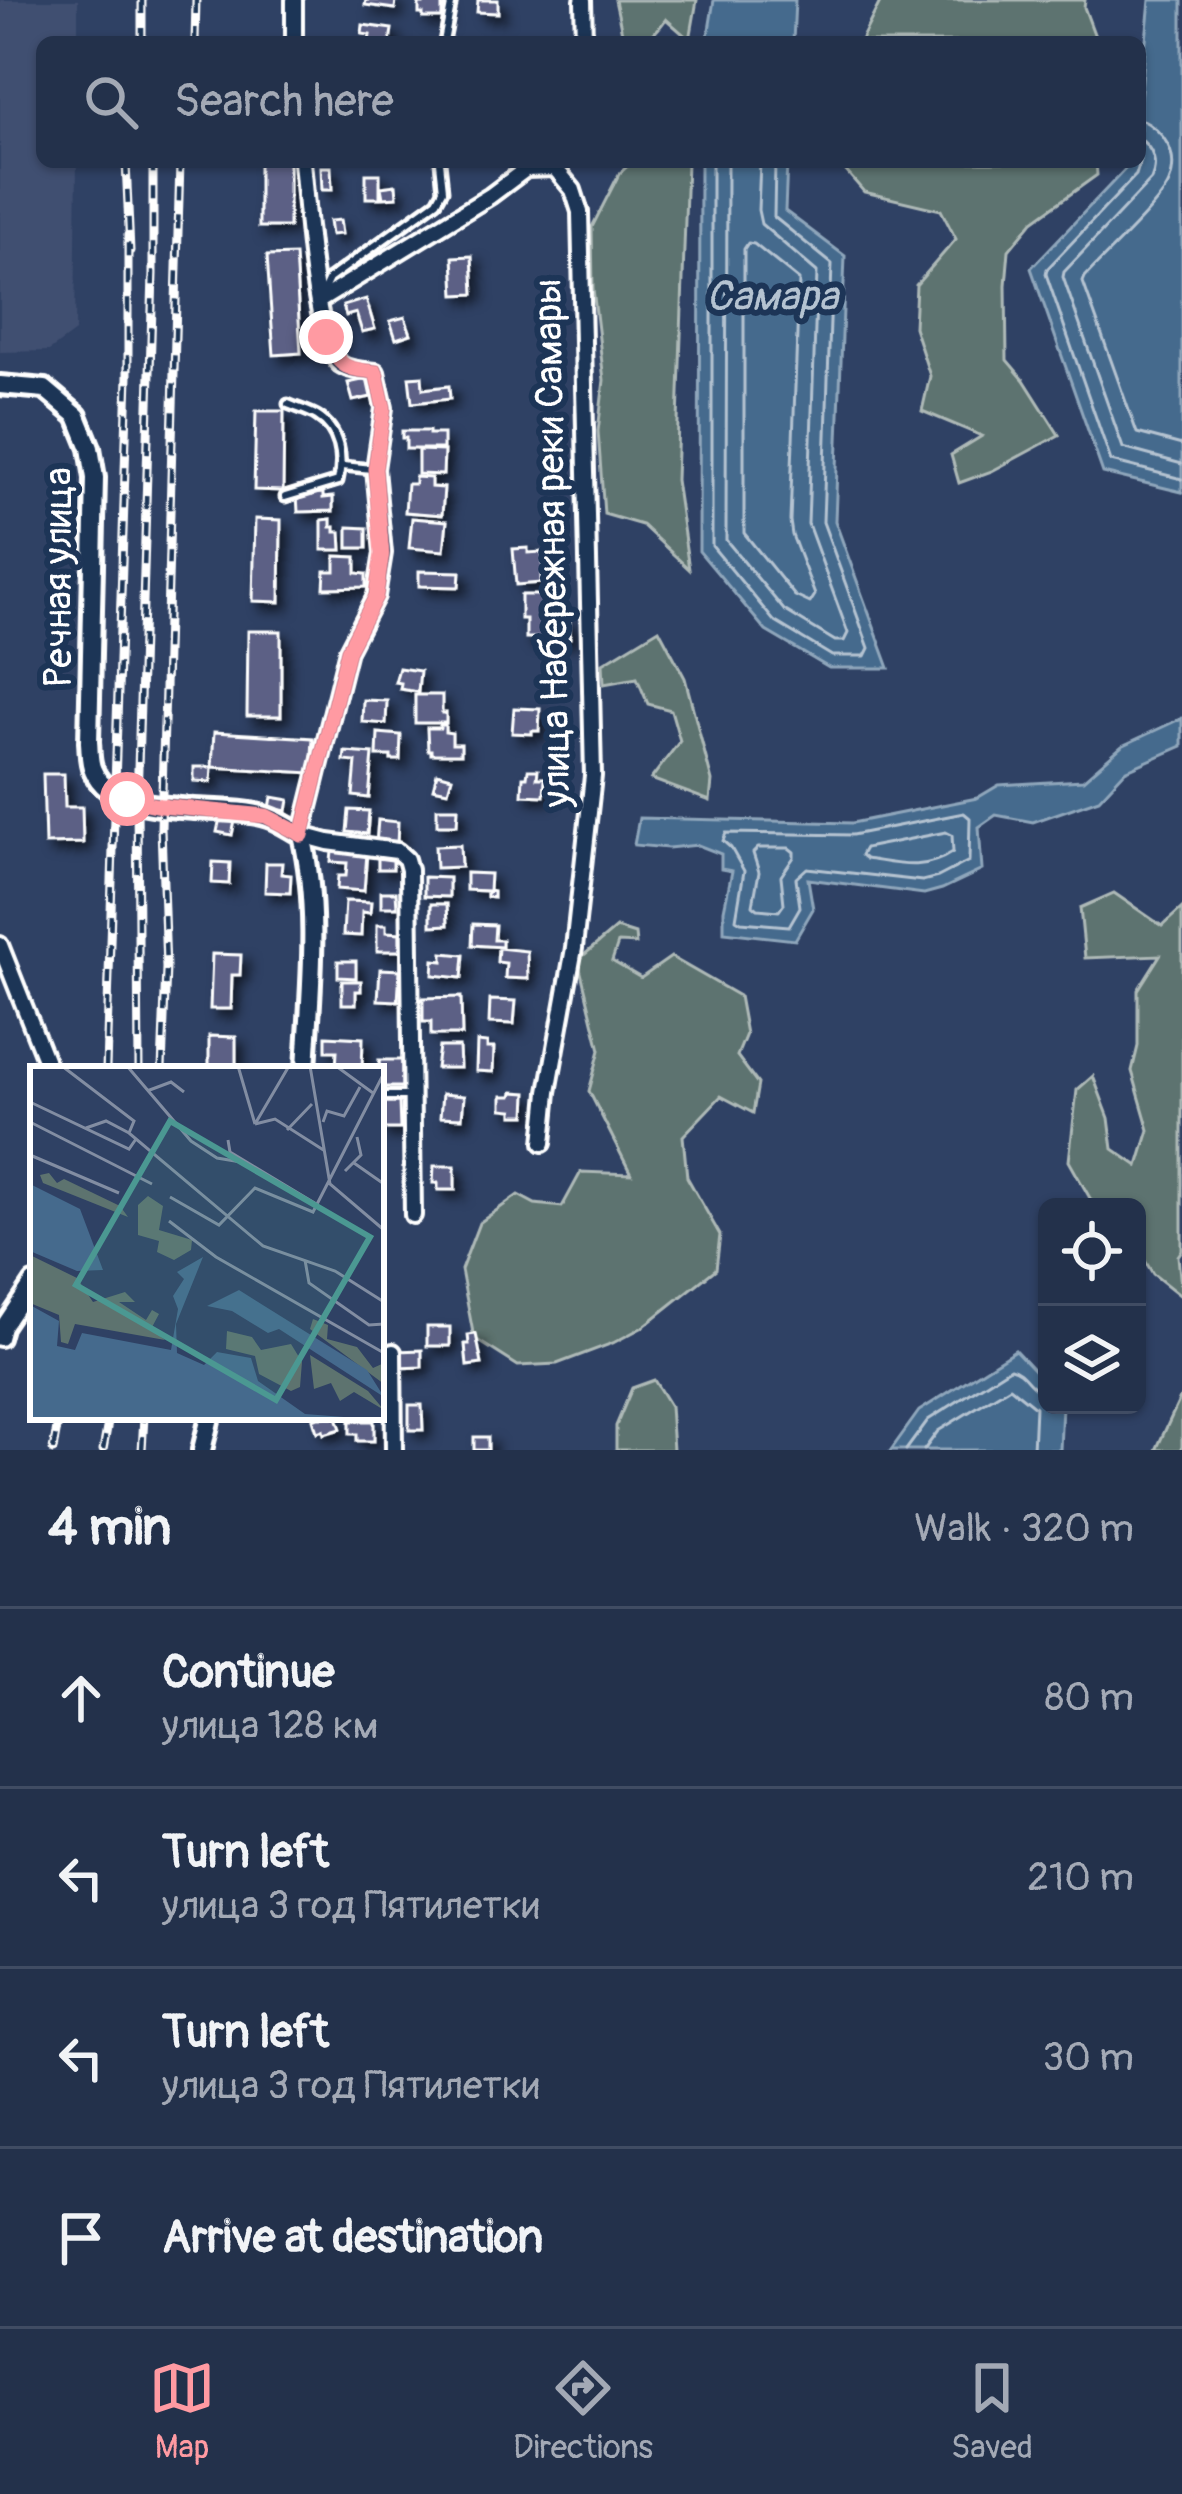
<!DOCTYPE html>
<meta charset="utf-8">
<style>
body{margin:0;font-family:Pangolin,sans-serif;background:#2b3952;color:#f1f3f6}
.controls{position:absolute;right:36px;bottom:36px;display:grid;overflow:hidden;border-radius:18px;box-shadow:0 3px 9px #0004}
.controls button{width:108px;height:108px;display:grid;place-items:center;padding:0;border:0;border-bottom:3px solid #404c63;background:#23314b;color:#f1f3f6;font:60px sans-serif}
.stop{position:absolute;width:36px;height:36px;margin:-27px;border:9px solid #ff9aa2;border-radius:50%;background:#fff}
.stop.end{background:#ff9aa2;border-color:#fff;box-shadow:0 3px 12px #0008}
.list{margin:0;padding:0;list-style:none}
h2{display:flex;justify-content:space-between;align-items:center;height:156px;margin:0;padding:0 48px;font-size:51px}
h2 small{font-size:39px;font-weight:400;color:#a3a9b5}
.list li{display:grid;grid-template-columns:78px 1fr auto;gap:36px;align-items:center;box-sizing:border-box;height:180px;padding:0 48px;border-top:3px solid #404c63}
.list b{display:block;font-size:45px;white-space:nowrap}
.list p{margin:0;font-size:39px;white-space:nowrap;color:#a3a9b5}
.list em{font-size:39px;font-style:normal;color:#a3a9b5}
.icon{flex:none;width:66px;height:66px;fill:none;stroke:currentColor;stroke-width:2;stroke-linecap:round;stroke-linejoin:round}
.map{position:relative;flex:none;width:1182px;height:1450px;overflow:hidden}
.search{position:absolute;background:#23314b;box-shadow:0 3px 9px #0004;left:36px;right:36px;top:36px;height:132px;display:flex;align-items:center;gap:30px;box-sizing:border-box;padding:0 42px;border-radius:18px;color:#a3a9b5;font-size:45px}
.sheet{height:876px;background:#23314b}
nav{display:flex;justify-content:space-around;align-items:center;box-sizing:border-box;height:168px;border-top:3px solid #404c63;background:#23314b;font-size:33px;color:#a3a9b5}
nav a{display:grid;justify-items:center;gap:6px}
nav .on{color:#ff9aa2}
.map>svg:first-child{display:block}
.built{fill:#404f71}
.green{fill:#5d736f;stroke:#aeb9b7;stroke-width:3}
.water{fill:#456a8d;stroke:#8fa6bb;stroke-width:3}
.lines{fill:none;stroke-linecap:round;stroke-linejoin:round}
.shore{stroke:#b5c3d1;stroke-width:3}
.building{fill:#5b6185;stroke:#fff;stroke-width:3;filter:url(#shadow)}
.service-casing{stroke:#fff;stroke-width:15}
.minor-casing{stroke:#fff;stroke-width:22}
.tertiary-casing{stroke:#fff;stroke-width:26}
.service{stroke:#1d3557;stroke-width:6}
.minor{stroke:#1d3557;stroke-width:14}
.tertiary{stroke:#1d3557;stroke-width:16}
.rail-casing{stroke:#fff;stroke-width:9}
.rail{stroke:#1d3557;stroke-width:4.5;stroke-dasharray:14;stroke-linecap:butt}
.route{stroke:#ff9aa2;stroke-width:15}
.labels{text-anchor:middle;stroke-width:12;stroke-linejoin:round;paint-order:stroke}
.street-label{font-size:39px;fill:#fff;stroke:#1d3557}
.water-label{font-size:42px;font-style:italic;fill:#b5c3d1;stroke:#1d3557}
.inset-road{fill:none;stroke:#828da2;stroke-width:3}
.view{fill:#4b9892;fill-opacity:0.15;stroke:#4b9892;stroke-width:6}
.inset-edge{fill:none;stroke:#fff;stroke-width:6}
</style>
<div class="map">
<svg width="1182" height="1450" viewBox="0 0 1182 1450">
<defs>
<filter id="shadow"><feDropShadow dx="7" dy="7" stdDeviation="6" flood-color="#0009"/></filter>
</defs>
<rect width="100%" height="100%" fill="#2f4164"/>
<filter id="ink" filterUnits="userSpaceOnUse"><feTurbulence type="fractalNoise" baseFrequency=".00833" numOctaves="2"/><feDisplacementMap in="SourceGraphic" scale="24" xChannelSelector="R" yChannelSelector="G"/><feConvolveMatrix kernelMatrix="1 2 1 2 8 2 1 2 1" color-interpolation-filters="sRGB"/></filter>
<g filter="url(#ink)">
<path class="built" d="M0 0H78V42H42V162H77L75 332 49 351 0 352Z"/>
<path class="green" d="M615 0H697L690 40 666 19C653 37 647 42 624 42Z
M881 0H1085L1084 7 1097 42H860Z
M632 162H687L676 480 689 569 642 525 604 514 598 431 604 380 593 289 592 227 619 174Z
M838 162H1096L1097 175 1033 221 1009 250 1006 285 1007 360 1024 380 1059 435 992 471 959 483 951 455 982 436 922 411 930 376 914 327 916 285 956 239 941 210 864 192Z
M659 629 685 678 712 781 710 801 651 779 680 741 671 710 648 704 637 678 604 684 603 663Z
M1114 893 1162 926 1182 908V1250L1178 1256 1182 1297 1153 1274 1137 1247V1207H1095L1069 1161 1077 1090 1093 1076 1109 1118 1113 1149 1138 1166 1149 1130 1132 1071 1138 1046V990L1160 955 1085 958 1080 908Z
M616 928 635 934 636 944 618 943 612 961 641 978 671 957 739 996 746 1034 737 1056 758 1084 753 1113 721 1096 683 1136 687 1177 720 1235 716 1269 643 1327 613 1343 557 1364 518 1366 474 1338 461 1270 479 1223 518 1195 535 1204 562 1207 581 1172 631 1174 589 1091 600 1050 578 960Z
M654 1380 670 1406 673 1450H616V1426L632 1388Z
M1182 1394V1450H1156Z"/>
<path class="water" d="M714 0H795L793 42H707Z
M1150 0H1182V492L1103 473 1031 268 1132 162H1140V100Z
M700 162H787L785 211 845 256 835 521 889 668H829L766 631 699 551Z
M1182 718V746L1125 771 1099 799 1033 822 996 815 979 827 982 870 942 889 924 894 808 879 813 909 795 940 724 932V910L732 871 721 869V854L698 845 668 848 634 845 639 818 852 823 977 798 999 785 1083 780 1122 746Z
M1015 1350 1047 1384V1405H1062L1060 1450H891L919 1411Z"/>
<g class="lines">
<path class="shore" d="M1140 119C1165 131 1180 155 1169 183 1160 205 1104 256 1085 277L1083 282 1137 433 1182 445
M1140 139C1154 150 1158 164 1151 180L1064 272 1063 277 1123 448 1182 464
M712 162V546L774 621 832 656H865L869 648 823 522 832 264 774 217 775 162
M727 162 726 540 784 610 835 641H844L848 633 808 524 817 272 761 224 758 210 760 162
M1140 162 1136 175 1047 269 1046 274 1111 461 1182 479
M748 243 754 244 799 280 790 521 792 535 815 595 810 603 795 596 744 533V249Z
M964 813 970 818 969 861 938 877 922 881 807 868 796 878 800 907 789 926 741 922 736 919 744 871 731 848 723 841 726 833 852 835Z
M946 832 952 835 953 852C923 872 899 864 866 859L861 855 865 848Z
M758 848H789L794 852V857L781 876 784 904 779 911 758 909 753 905 759 872 753 853Z
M906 1450 928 1420 1010 1368C1026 1371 1029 1391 1047 1392
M924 1450 938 1431 1010 1387 1035 1407 1033 1450"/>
</g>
<path class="building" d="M366 0H396L395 9 365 5Z
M423 0H442V18H423V14H419V4H423Z
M478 0H498V13L477 12Z
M363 25 392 29 390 42H369L370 35 362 34Z
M259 162H289V227H259Z
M321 167H331L332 190H322Z
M366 174H380V198H366Z
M396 185 397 197 383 198 381 187Z
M340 220 342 234 331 235 329 221Z
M295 255 301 353 274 355 267 256Z
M472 256 474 294 455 295 453 257Z
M366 299 375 329 362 332 356 313 346 316 343 306Z
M405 317 411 334 396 339 390 321Z
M422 376 423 389 449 386 450 399 412 403 409 377Z
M367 379 371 397 353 401 348 383Z
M256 411H284L283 491 254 490Z
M402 431H429V434H443V449H406V438H402Z
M418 450 444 451 443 475 418 474Z
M415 477 431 478V487L444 488 442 515 405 512 407 484H415Z
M323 493V498L333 497V511L298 512 297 494Z
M412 518 447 521 444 551 409 548Z
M255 519 281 520 280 602 253 601Z
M331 519V527H335V532H341L342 550H322V520Z
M348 527 367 528V548H348Z
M528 548V553L542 552 544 574 541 575V583L516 585 513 549Z
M335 556 356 557V573L366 574V587L324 588 325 571H335Z
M419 571 460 572 459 587 419 586Z
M521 595H544V621H570V638H526V619H521Z
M248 631H281V716H247Z
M399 668 420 671 418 692 400 689 401 683 395 682Z
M415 695H442V713H446V723H415Z
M363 700 387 701 386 724 362 722Z
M514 708 540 709 539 731H532V734L512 733Z
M440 725H445V732L452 733V744H461V754H431V750H428L427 728H440Z
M214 732 313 738 311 773 212 767Z
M378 733 401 735 400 760H391V756H377Z
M345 752 373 754 369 798 353 796 356 762 344 761Z
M194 767H212L211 782 194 781Z
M528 770H538L537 778H545L544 796 522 795 523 777H527Z
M437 773 452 777 448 791 433 788Z
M43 774H64L65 807H82L83 843 45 844Z
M272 797 289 800 287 811 270 808Z
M437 808H458L457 825H437Z
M349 810 369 811 367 834 347 832Z
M220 818 235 821 232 835 217 832Z
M378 820 398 822 397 845 376 844Z
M460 845 461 867 436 868 435 846Z
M332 851 367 853 364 891 337 889 338 876H346L347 863 331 862Z
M378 855 393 856V869H378Z
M213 862 230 863 229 884 212 883Z
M266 863H282L281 874 291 875 290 893 265 892Z
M466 873 490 874 489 891 493 892V898L487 897V891L466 890Z
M424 877 449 878V897L424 896Z
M381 892H396L397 907H381Z
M345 901 371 902 370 913 362 912 361 936 343 935Z
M431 904H447L448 925 431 926Z
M473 924 495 925 494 940H502V947L472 945Z
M377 925H386V932L400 933V951H377Z
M498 948 527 951 528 979 505 978 506 963 497 962Z
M443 953 464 955 462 978 433 975 434 960 443 961Z
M212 954 241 955 240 975H232L231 1009H210Z
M338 961H356V978L338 977Z
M380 969 400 970 398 1001 378 1000Z
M342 981H361V991H356V1004H342Z
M461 997 462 1035H431V1022H423V998Z
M490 1000 516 1001 514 1024 489 1023Z
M209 1036 236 1037V1069H209Z
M326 1036 363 1038 362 1069H336L337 1051H326Z
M477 1042 487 1043V1048H494L493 1072 476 1071Z
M439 1047H459L460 1068H436Z
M379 1060H402V1087H381Z
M513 1092 527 1093 526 1115H513V1110L502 1109V1096H512Z
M442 1094 464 1096 462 1118 440 1117Z
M381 1102H399L400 1129H381Z
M434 1166H455V1190H438V1183H433Z
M427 1327H450V1346H427Z
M476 1334 482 1364 467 1366 465 1344H469L468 1335Z
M422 1350V1367L397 1368V1351Z
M409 1405H422L423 1430H409Z
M318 1417H337L341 1429 324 1434 323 1430 317 1432 313 1419Z
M350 1421H374V1441H357V1434H350Z
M474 1437H488V1450H474Z"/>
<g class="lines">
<defs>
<path id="service" d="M444 42 452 0
M320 298 329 279 437 201 443 190 440 162
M343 466 372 469
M285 497 338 481C344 458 340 430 317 416 309 411 297 408 288 404
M381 1096H409"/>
<path id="minor" d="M583 0 584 42
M294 42V0
M302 162C306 199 314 344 340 364 350 371 365 371 376 372L384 408 375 469 383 553 376 596 348 650 302 835 328 842 397 851 406 859 409 870 413 1215
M319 301 490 196 526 169 555 168
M0 945 49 1069
M543 1143 548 1092 574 948 593 776 580 212 573 190 555 168 558 162
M0 1338 3 1327 33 1282
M393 1352 394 1450"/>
<path id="tertiary" d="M0 385 45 389 77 416 90 448 95 478 89 742C90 751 89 762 93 770 114 823 223 801 268 817 280 821 291 829 302 835 320 912 310 991 306 1069
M202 1450 210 1417"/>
</defs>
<use href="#service" class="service-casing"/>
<use href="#minor" class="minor-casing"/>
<use href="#tertiary" class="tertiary-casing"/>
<use href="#service" class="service"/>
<use href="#minor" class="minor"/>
<use href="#tertiary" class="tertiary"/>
<defs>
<path id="rail" d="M142 0V42
M195 42 196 0
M126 162 130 251
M106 1069 128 376V235
M139 1069 137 801 153 274V162
M162 1069 166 968 161 828 180 162
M53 1450 59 1417
M103 1450 109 1417
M142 1450 144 1417"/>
</defs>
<use href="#rail" class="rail-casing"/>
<use href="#rail" class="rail"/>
</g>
</g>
<g class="lines" filter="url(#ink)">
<path class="route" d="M127 799 161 806 266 816 302 835 348 650 376 596 382 554 375 469 384 408 376 372C344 369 339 367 326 337"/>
</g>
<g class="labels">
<g class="street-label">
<text transform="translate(551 543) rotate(-91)" y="14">улица Набережная реки Самары</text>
<text transform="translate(57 577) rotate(-90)" y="14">Речная улица</text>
</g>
<g class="water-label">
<text x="772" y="310">Самара</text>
</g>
</g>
<g transform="translate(30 1066)">
<rect width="354" height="354" fill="#2f4164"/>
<path d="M19 107 27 117 34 113 90 140 98 151 13 117 10 109ZM118 130 133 140 129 164 162 174 161 184 144 194 127 186 129 175 108 169V139ZM0 189 47 212 63 236 95 226 105 236H89L116 254 122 244 129 248 121 263 135 274 45 258 38 278 31 276 29 249 0 237ZM283 253 298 259 297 273 327 281 343 302 354 297V318L280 263ZM197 265 222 271 231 284 261 278 272 296 270 321 261 325 229 308 225 290 196 283ZM280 289 338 325 354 344 324 326 310 335 301 317 284 323Z" fill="#5d736f"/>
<path d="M0 118 50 143 73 204 47 205 0 185ZM173 191 146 258 147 287 174 299 187 286 221 292 228 315 275 348 353 354H0V239L29 255 27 280 45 284 52 267 141 284 148 243 143 230 154 213 147 206ZM209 224 337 304 354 331 249 263 238 267 202 245 177 240Z" fill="#456a8d"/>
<path class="inset-road" d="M32 0 104 55 99 67M97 0 161 75 187 92 217 97M208 0 225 58M280 0 300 118 354 164M306 0 343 27M117 25 141 16 154 26M0 36 99 83 106 73M0 56 122 118M293 56 297 45 314 50 330 21M225 58 245 53 295 85M225 58 259 0M56 62 76 55 99 67 233 180 305 205 354 236M257 64 282 38M198 74 200 86 288 139M0 89 89 127M324 97 354 118M315 105 331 89 327 71M140 131 189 159 225 122 283 146 354 7M139 155 186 191 354 287M275 194 279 217 339 259 354 258"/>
<path class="view" d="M140 55 340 171 246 334 46 219Z"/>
<rect width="354" height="354" class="inset-edge"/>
</g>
</svg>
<div class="controls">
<button><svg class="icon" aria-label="locate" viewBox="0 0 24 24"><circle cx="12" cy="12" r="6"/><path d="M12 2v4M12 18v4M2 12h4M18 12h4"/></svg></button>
<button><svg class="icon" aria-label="layers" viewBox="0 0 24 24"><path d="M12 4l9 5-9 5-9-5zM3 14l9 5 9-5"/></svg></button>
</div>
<div class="stop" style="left:127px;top:799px"></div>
<div class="stop end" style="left:326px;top:337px"></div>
<div class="search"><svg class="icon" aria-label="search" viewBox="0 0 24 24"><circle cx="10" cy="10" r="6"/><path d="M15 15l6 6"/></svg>Search here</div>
</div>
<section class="sheet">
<h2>4 min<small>Walk · 320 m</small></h2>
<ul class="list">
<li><svg class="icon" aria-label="ahead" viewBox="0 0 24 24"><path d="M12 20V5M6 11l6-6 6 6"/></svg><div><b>Continue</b><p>улица 128 км</p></div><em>80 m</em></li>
<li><svg class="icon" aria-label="left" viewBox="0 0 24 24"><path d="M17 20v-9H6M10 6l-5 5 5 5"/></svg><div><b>Turn left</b><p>улица 3 год Пятилетки</p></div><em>210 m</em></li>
<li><svg class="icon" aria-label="left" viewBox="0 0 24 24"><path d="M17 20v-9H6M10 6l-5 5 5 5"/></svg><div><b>Turn left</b><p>улица 3 год Пятилетки</p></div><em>30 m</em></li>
<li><svg class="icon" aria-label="arrive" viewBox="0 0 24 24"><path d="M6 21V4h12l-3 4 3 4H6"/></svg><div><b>Arrive at destination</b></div></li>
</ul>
</section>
<nav>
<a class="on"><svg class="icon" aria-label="map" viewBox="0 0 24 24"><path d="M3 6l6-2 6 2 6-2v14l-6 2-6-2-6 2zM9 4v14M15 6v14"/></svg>Map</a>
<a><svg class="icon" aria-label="directions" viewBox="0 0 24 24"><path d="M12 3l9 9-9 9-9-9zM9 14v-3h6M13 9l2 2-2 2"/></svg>Directions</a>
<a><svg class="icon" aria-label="saved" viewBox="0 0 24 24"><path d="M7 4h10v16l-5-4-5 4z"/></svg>Saved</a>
</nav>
